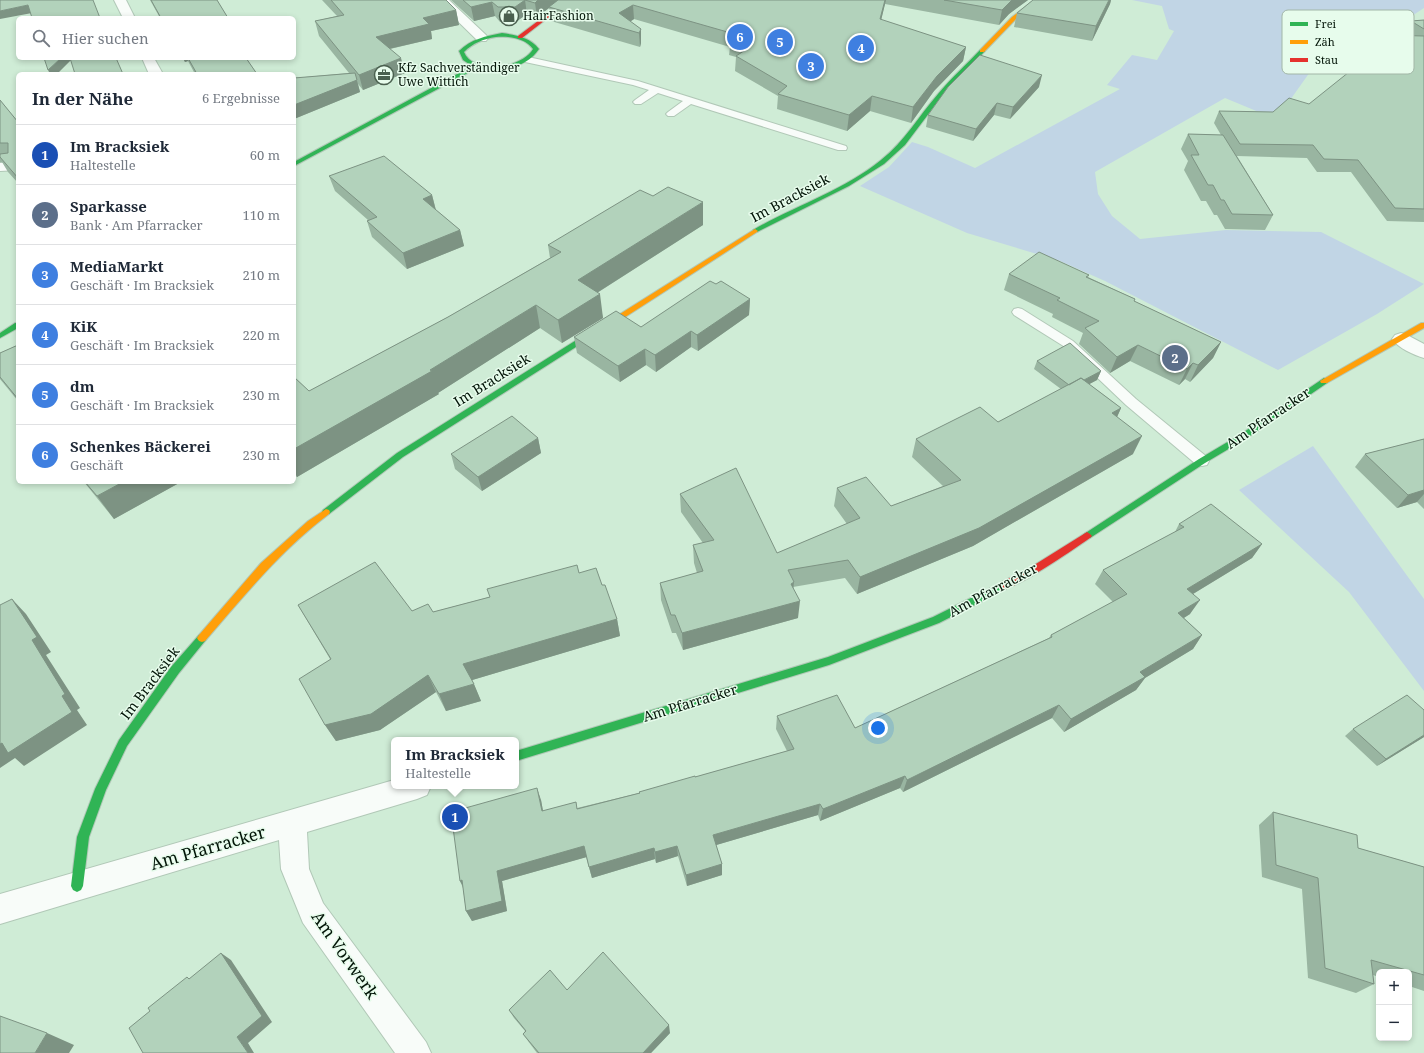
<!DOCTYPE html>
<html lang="de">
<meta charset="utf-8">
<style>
body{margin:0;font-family:"Noto Serif",serif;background:#f6f6f7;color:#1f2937}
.controls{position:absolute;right:12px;bottom:12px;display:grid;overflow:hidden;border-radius:6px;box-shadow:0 2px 6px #0003}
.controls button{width:36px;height:36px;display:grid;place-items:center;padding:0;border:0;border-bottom:1px solid #e0e1e3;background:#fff;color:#1f2937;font:20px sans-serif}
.you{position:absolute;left:878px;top:728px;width:14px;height:14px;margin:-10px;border:3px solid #fff;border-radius:50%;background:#1a73e8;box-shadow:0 0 0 6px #1a73e833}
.badge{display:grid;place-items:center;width:26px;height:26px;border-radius:50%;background:#0f766e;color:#fff;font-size:13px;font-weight:700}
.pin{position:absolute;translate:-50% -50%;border:2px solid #fff;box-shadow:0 1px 4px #0006}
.popup{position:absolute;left:391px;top:737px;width:128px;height:52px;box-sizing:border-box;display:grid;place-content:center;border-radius:6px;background:#fff;filter:drop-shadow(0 1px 3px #0005);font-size:13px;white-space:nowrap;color:#747a83}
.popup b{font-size:15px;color:#1f2937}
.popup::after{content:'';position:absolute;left:50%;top:100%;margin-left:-8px;border:8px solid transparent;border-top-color:#fff}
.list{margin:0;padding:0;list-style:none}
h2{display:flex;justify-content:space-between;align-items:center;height:52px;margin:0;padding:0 16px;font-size:17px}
h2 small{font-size:13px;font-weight:400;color:#747a83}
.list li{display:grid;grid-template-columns:26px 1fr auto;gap:12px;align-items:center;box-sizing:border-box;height:60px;padding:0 16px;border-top:1px solid #e0e1e3}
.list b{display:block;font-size:15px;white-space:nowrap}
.list p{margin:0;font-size:13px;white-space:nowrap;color:#747a83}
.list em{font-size:13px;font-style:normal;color:#747a83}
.icon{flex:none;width:22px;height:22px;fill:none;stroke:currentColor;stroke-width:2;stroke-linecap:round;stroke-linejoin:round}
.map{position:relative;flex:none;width:1424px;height:1053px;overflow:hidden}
.search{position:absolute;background:#fff;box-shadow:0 2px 6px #0003;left:16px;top:16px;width:280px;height:44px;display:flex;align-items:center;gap:10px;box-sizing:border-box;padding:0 14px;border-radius:6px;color:#747a83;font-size:15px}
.panel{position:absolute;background:#fff;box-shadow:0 2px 6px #0003;left:16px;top:72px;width:280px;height:412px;border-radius:6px}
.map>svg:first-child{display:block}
.green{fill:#c1d5e5}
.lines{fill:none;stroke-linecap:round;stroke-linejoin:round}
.lane-casing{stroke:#b1c8b7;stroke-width:2}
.street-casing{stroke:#b1c8b7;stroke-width:2}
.fast-casing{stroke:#b1c8b7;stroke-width:2}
.slow-casing{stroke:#b1c8b7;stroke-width:2}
.jam-casing{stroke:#b1c8b7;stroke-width:2}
.lane{fill:#f8fcf9;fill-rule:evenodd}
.street{fill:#f8fcf9;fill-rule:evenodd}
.fast{fill:#30b455;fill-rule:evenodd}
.slow{fill:#ff9f0a;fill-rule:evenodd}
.jam{fill:#e5322d;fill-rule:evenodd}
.wall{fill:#99b5a1}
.shaded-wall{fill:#7d9383}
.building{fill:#b2d2bb;stroke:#7d9383}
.labels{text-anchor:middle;stroke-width:3;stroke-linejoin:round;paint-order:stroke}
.far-poi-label{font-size:12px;fill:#021407;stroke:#e7fcec;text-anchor:start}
.street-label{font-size:14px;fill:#021407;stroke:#e7fcec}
.near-street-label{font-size:17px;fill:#021407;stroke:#e7fcec}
.key{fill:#e7fcec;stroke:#a2b6a7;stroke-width:1}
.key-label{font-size:11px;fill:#021407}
</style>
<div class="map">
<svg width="1424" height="1053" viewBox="0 0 1424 1053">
<rect width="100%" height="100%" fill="#cfecd6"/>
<path class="green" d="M1132 0H1424V8L1389 31 1332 41 1283 110 1273 118 1225 98 1095 172 1098 194 1112 216 1140 239 1226 230 1321 232 1424 284 1377 314 1278 370 1105 281 1060 261 967 233 860 186 889 167 912 142 928 147 975 168 1120 89 1107 85 1132 55 1157 60 1174 31 1169 29 1162 6Z
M1313 446 1424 599V691L1349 592 1239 490Z"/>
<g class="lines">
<defs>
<path id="lane" d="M528 57 638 81 846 146 847 148 846 150H838L691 104 674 116H668L666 114 668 112 683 101 658 93 641 104H635L633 102 635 100 649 90 633 85 525 62 524 60 525 58Z
M1018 308 1022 309 1073 341 1136 399 1207 457 1209 461 1207 465 1202 466 1197 465 1126 405 1065 347 1014 315 1012 312 1014 309Z"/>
<path id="street" d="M114 0H126L135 18H123Z
M436 0H449L486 35 488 38 486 41H478Z
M142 58H154L163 74H149Z
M18 162V170L0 171V163Z
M1401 333 1407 335 1424 344V358C1414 355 1398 348 1392 339L1395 335Z
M394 780V786H431L427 795 417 799 307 832 309 869 323 903 426 1042 431 1053H395L303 923 281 869 279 840 0 924V894Z"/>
<path id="fast" d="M502 33C516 35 530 37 539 49 526 69 498 72 477 68L294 166V162L472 66 463 60 459 51C471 39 486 36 502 33ZM496 37C509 36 525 38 533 49 522 68 474 76 464 52 473 43 483 39 496 37Z
M980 50 985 51 942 96 905 145 884 164 849 186 757 232H753V230C794 206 843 191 881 160 905 141 918 117 938 94 951 78 966 65 980 50Z
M613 317H619L620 319 403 457 329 514H323L322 512 323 510 397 453Z
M15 323H18V328L0 338V333Z
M1324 378 1328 381 1327 383 1247 438 1205 463 1090 538H1084L1082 536 1084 534 1199 459 1241 434Z
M1003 582 1006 583 1008 586 1006 589 939 623 829 665 516 761V751L828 657 933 617Z
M202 634 205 635 207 638 205 641 179 673 127 746 106 790 89 837 83 886 81 890 77 892 73 890 71 886 77 837 95 789 119 740 171 667 199 635Z"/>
<path id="slow" d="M1035 0H1040L1016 19 984 52H980V50L1012 17Z
M755 229 758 231 757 232 619 321H613L612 319Z
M1421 323H1424V328L1327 383H1321L1320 381Z
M326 509 329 510 330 512 329 514C281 550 244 596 205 641L202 642 199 641 197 638 199 635 261 563 308 521Z"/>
<path id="jam" d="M566 0H571L522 38H518V36Z
M1087 532 1090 534 1092 536 1090 538C1077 547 1011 593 1000 589L998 586 1000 583 1031 567Z"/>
</defs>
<use href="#lane" class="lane-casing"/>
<use href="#street" class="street-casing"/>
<use href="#fast" class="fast-casing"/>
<use href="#slow" class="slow-casing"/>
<use href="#jam" class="jam-casing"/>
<use href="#lane" class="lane"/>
<use href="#street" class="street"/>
<use href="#fast" class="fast"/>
<use href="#slow" class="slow"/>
<use href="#jam" class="jam"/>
</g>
<path class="wall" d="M150 0H217L228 18H160Z
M322 0H446L456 10 459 25 431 31 432 39 390 49 405 73 363 90 358 84 360 92 294 119V78L349 73 319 36 315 21 337 16Z
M451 0H1028L1009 14 999 25 885 4 881 20 966 47 963 61 934 91 911 123 870 111 847 131 777 109 778 96 735 71 736 57 729 55 730 47 634 19 630 22 641 29V43L640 47 551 21 549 8 537 17 527 14 517 21 500 22 495 16 474 21Z
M1033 0H1111L1110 4 1092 41 1014 27 1017 13Z
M1424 20V222L1387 221 1351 172H1317L1307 158 1237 156 1273 215 1265 230 1225 229 1217 215H1214L1206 201H1201L1184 170 1188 161 1181 149 1188 134 1221 135 1214 123 1219 111 1273 112 1309 104 1387 61 1382 56 1384 53 1378 47 1384 35 1409 36 1405 33 1411 21Z
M183 58H246L257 74H195L188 61 185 62Z
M1039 87 1010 119 994 115 973 141 926 127 928 115Z
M0 100 18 122V183L8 172 2 162H0Z
M329 176 432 195 436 210 460 230 464 246 407 269 372 237 367 221 368 220 335 191Z
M703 225 597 293 603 318 562 343 540 328 438 393 439 394 297 477 294 474V377L309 391 448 317 550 258 548 245Z
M1009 274 1089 275 1088 277 1135 299 1134 301 1221 342 1213 358 1190 382 1185 379 1179 385 1130 361 1110 373 1079 344 1083 333 1052 317 1053 314 1004 290Z
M750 299 749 315 698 351 691 347 656 372 646 365 620 382 577 353 574 337 641 327Z
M18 345V401L0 379V353Z
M1037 361 1101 371 1097 380 1089 384 1121 408 1117 417 1133 454 973 546 857 594 845 578 793 587 798 618 683 650 676 633H672L661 600 660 583 697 573 694 563 693 545 703 543 681 512 680 494 777 553 847 524 834 506 837 488 891 506 943 486 912 457 916 439 998 422 1061 389 1034 369Z
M538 438 541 453 482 491 455 469 451 454Z
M1424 439V509L1417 502 1397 508 1355 467 1365 454Z
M84 482H178L179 483 114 519Z
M1179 524 1262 544 1252 558 1193 594 1190 614 1184 618 1202 635 1193 649 1145 678 1136 690 1064 732 1052 718 903 792 900 788 820 821 818 815 716 845 722 864V875L687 886 678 856 656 863 655 859 592 878 586 857 502 881 507 911 472 921 466 911 463 888 460 881 541 800 543 811 576 802 577 808 639 793 787 751 776 729 777 716 855 728 1049 638 1051 635 1113 602 1095 584 1103 570 1175 532Z
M579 573 602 585 617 619 620 636 472 680 481 701 446 711 436 692 380 730 336 741 325 725 330 659 298 605 433 612Z
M1353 729 1424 737 1377 766 1345 736Z
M1273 812 1358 848 1424 867V991L1409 986V972H1379V977L1373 975 1374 984 1356 993 1308 978 1302 889 1262 877 1259 825Z
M567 990 670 1033 651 1053H537L528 1041 523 1034 525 1031 514 1018 509 1010Z"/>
<path class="shaded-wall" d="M525 0 527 14 517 21 515 7Z
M538 0H559L549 7V8L537 17 535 3Z
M885 0H886L885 4 878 33 880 19Z
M1012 0H1028L1009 14 999 25 1002 10Z
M1109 0H1111L1110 4 1092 41 1096 26Z
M492 2 495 16 474 21 471 7Z
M28 5 32 13 0 19V11Z
M633 5 634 19 620 28 619 13Z
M456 10 459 25 431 31 432 39 380 51 376 37 423 18Z
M641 29V43L640 47 639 33Z
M966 47 963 61 934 91 911 123 913 107 937 76Z
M61 58H71L72 59 57 74H50L48 70Z
M183 58H187L188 61 185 62Z
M401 58 405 73 363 90 359 75Z
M355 73 360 92 294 119V105Z
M1042 75 1039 87 1010 119 1013 107Z
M872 96 870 111 847 131 849 115Z
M997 103 994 115 973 141 976 129Z
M432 195 436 211 423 199Z
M703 202V225L581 303 578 280Z
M460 230 464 246 407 269 403 253Z
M600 294 603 318 562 343 558 320Z
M750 299 749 315 698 351 697 335Z
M536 305 540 328 438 393 439 394 297 477 294 470V449L430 370Z
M691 331V347L656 372 655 355Z
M1221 342 1213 358 1190 382 1198 365Z
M1138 345 1130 361 1110 373 1117 357Z
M645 349 646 365 620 382 618 366Z
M1193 363 1185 379 1179 385 1187 369Z
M1101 371 1097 380 1069 395 1072 387Z
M1121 408 1113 426 1112 413Z
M1142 436 1133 454 973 546 857 594 860 577Z
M538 438 541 453 482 491 478 477Z
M123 482H178L179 483 114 519 97 496Z
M1424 490V494L1417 502 1397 508 1408 495Z
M1262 544 1252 558 1178 603 1187 589Z
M794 582 792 600 791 584Z
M12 599 26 614 51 652 46 655 80 708 77 710 87 725 24 766 15 758 0 768V744L32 640Z
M1200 600 1190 614 1169 627 1178 613Z
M800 601 798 618 683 650 682 633Z
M617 619 620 636 469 681 463 664Z
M1202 635 1193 649 1145 678 1136 690 1064 732 1071 719 1140 672Z
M428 675 436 692 380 730 336 741 325 725Z
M474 684 481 701 446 711 439 694Z
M1059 705 1052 718 903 792 907 780Z
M1424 735V737L1377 766 1386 759Z
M905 776 900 788 820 821 823 809Z
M537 788 541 800 545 822 542 811Z
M820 804 818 815 713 846V835Z
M584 846 587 857 502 881 507 911 472 921 466 911 497 871Z
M677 846 678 856 656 863 655 852Z
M654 848 655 859 592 878 589 867Z
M722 864V875L687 886 686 875Z
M462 880 466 892 460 881Z
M221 953 231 960 272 1022 248 1043 254 1053H248L237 1037Z
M669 1025 670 1033 651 1053H643Z
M47 1033 74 1045 69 1053H35Z"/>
<path class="building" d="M0 0H93L100 18H32L28 5 0 11Z
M151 0H217L228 18H161Z
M331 0H446L456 10 423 18 429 24 376 37 401 58 359 75 315 21 344 15Z
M463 0H525L515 7H498L492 2 471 7Z
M525 0H538L535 3Z
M558 0H885L880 19 966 47 937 76 913 107 872 96 849 115 778 94 787 86 736 56 750 47 730 41 738 35 633 5 619 13 641 29 639 33 549 7Z
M944 0H1012L1002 10Z
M1033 0H1109L1096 26 1017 13Z
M1424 20V29L1411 21Z
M1384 35 1424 36V209L1395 208 1358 160 1324 159 1313 145 1240 144 1219 111 1273 112 1289 98 1309 104 1359 64 1387 61H1405L1389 44H1393Z
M980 55 1042 75 1013 107 997 103 976 129 928 115 948 87Z
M44 58H61L48 70Z
M70 58H116L123 74H75Z
M188 58H246L257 74H197Z
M355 73 357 80 294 105V78Z
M0 100 18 122V178L0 157V154L8 153V143H0Z
M1188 134 1223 135 1273 215 1232 214 1224 200H1221L1213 185H1208L1191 155H1199Z
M384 156 432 195 423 199 460 230 403 253 367 221 377 217 329 176Z
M668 187 703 202 578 280 600 294 558 320 536 305 430 370 432 371 294 449V377L309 391 448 317 561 252 548 245 640 190 653 196Z
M1039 252 1089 275 1086 277 1135 299 1134 301 1221 342 1198 365 1193 363 1187 369 1138 345 1117 357 1085 328 1099 321 1057 300 1060 298 1009 274Z
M710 281 716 284 721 281 750 299 697 335 691 331 655 355 645 349 618 366 574 337 616 311 641 327Z
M1070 343 1101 371 1084 380 1081 378 1069 385 1037 361Z
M18 345V399L0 377V353Z
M1081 378 1121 408 1112 413 1142 436 979 528 860 577 848 560 788 570 794 582 791 584 800 601 682 633 675 615H671L660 583 703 571 693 545 714 540 680 494 736 468 777 553 860 518 837 488 866 477 891 506 961 480 916 439 980 407 998 422Z
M512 416 538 438 478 477 451 454Z
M1424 439V490L1408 495 1365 454Z
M85 482H123L97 496Z
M1211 504 1262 544 1187 589 1200 600 1178 613 1202 635 1140 672 1145 677 1071 719 1059 705 907 780 905 776 823 809 820 804 713 835 722 864 686 875 677 846 655 852 654 848 589 867 584 846 497 871 502 901 466 911 462 880 460 881 451 812 537 788 542 811 576 802 577 809 640 793 639 792 695 776V777L794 749 777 716 837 695 855 728 1052 637 1051 635 1127 594 1103 570 1184 527 1179 524Z
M375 562 412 611 428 604 433 612 490 597 487 589 577 565 579 573 596 568 602 585H605L617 619 463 664 474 684 439 694 428 675 371 714 325 725 299 679 331 659 298 605Z
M12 599 37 637 32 640 65 694 62 696 72 712 8 753 2 743 0 744V605Z
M1407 695 1424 710V735L1386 759 1353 729Z
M1273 812 1357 835 1358 848 1424 867V975L1371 960 1374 984 1325 968 1318 878 1276 865Z
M603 952 669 1025 643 1053H539L523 1034 526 1031 509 1010 550 970 567 990Z
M221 953 262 1016 237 1037 248 1053H143L129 1028 150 1011 148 1008 187 977 189 979Z
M0 1016 47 1033 35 1053H0Z"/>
<defs>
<symbol id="shop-ring" viewBox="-11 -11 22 22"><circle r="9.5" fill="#e7fcec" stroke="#4a604f" stroke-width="1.5"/><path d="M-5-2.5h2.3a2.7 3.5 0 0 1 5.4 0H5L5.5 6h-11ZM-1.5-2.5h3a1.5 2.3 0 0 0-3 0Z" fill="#4a604f"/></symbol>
<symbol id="office-ring" viewBox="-11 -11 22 22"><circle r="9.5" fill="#e7fcec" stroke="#4a604f" stroke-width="1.5"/><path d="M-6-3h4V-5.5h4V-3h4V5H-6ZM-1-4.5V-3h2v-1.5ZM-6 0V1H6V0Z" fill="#4a604f"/></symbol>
</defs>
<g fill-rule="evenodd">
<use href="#shop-ring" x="498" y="5" width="22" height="22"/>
<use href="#office-ring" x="373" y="64" width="22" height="22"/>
</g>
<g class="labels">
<g class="far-poi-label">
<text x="523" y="20">HairFashion</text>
<text x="398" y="72">Kfz Sachverständiger<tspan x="398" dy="14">Uwe Wittich</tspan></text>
</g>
<g class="street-label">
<text transform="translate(790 198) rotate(-28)" y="5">Im Bracksiek</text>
<text transform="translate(492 380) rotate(-32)" y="5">Im Bracksiek</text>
<text transform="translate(1268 418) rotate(-34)" y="5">Am Pfarracker</text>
<text transform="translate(993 590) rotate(-28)" y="5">Am Pfarracker</text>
<text transform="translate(150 683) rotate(-53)" y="5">Im Bracksiek</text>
<text transform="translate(690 703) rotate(-17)" y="5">Am Pfarracker</text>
</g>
<g class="near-street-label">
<text transform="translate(208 848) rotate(-16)" y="6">Am Pfarracker</text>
<text transform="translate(345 955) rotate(55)" y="6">Am Vorwerk</text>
</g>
</g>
<rect x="1282" y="10" width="132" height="64" rx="6" class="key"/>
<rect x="1290" y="22" width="18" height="4" fill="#30b455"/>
<rect x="1290" y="40" width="18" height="4" fill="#ff9f0a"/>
<rect x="1290" y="58" width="18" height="4" fill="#e5322d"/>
<g class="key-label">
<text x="1315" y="28">Frei</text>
<text x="1315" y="46">Zäh</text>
<text x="1315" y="64">Stau</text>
</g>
</svg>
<div class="controls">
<button>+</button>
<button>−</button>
</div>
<div class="you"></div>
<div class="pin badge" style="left:455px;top:817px;background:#1a4fb4">1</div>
<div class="popup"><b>Im Bracksiek</b>Haltestelle</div>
<div class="pin badge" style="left:1175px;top:358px;background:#5c6f8a">2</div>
<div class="pin badge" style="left:811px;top:66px;background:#3f7fe0">3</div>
<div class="pin badge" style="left:861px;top:48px;background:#3f7fe0">4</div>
<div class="pin badge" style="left:780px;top:42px;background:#3f7fe0">5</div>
<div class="pin badge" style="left:740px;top:37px;background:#3f7fe0">6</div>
<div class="search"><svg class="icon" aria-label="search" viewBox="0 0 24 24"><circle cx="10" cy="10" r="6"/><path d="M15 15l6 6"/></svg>Hier suchen</div>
<section class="panel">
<h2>In der Nähe<small>6 Ergebnisse</small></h2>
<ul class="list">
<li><span class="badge" style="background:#1a4fb4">1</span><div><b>Im Bracksiek</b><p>Haltestelle</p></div><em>60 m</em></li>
<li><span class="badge" style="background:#5c6f8a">2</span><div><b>Sparkasse</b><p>Bank · Am Pfarracker</p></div><em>110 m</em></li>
<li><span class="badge" style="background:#3f7fe0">3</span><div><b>MediaMarkt</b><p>Geschäft · Im Bracksiek</p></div><em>210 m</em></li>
<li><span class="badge" style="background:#3f7fe0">4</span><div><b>KiK</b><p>Geschäft · Im Bracksiek</p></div><em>220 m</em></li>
<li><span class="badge" style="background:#3f7fe0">5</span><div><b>dm</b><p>Geschäft · Im Bracksiek</p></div><em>230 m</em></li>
<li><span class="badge" style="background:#3f7fe0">6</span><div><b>Schenkes Bäckerei</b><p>Geschäft</p></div><em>230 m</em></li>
</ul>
</section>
</div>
